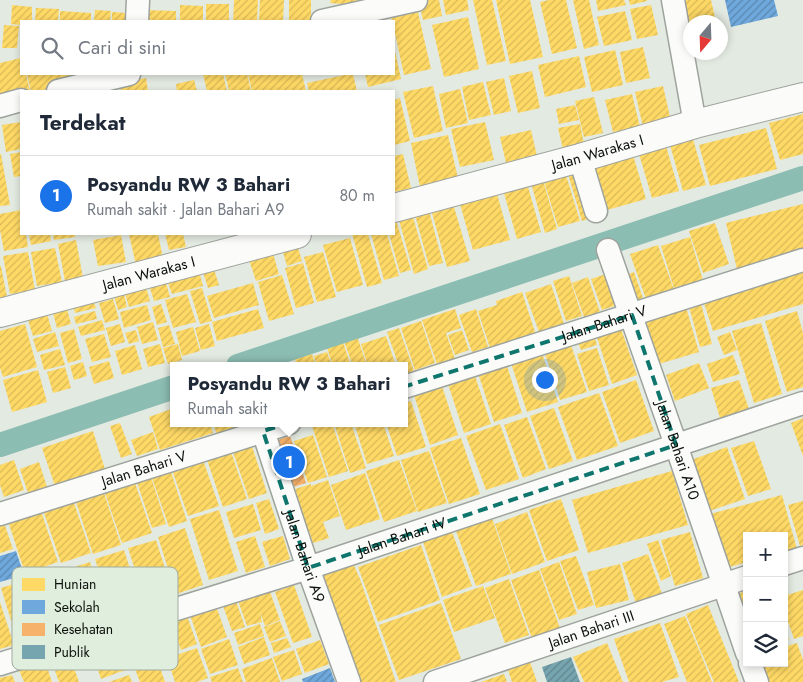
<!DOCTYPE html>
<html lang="id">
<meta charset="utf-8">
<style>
body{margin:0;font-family:Jost,sans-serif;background:#f6f6f7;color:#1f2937}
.controls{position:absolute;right:15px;bottom:15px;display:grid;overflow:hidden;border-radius:0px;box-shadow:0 2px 8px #0003}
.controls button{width:45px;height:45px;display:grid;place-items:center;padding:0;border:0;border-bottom:1px solid #e0e1e3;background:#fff;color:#1f2937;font:25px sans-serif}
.compass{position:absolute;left:683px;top:15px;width:45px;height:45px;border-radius:50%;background:#fff;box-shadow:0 2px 8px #0003;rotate:199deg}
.you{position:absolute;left:544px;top:379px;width:18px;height:18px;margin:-12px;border:4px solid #fff;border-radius:50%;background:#1a73e8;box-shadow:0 0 0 8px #1a73e833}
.badge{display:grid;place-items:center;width:32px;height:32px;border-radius:50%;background:#1a73e8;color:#fff;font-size:16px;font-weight:700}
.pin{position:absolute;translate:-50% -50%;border:2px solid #fff;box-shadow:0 1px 5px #0006}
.popup{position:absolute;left:170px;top:362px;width:238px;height:65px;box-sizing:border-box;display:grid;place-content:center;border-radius:0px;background:#fff;filter:drop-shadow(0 1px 4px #0005);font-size:16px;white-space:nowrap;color:#747a83}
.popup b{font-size:19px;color:#1f2937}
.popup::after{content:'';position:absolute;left:50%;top:100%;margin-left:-10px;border:10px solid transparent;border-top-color:#fff}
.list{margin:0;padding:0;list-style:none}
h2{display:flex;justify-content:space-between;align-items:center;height:65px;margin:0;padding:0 20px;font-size:21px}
h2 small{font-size:16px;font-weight:400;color:#747a83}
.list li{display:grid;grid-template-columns:32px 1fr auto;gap:15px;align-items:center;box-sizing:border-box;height:80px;padding:0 20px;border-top:1px solid #e0e1e3}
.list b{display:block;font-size:19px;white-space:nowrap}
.list p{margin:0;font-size:16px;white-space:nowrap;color:#747a83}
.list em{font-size:16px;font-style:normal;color:#747a83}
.icon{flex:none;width:28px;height:28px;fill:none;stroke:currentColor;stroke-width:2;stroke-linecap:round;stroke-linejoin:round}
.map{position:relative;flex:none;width:803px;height:682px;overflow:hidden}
.search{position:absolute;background:#fff;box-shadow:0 2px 8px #0003;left:20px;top:20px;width:375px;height:55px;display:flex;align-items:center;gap:12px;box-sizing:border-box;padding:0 18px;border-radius:0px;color:#747a83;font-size:19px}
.panel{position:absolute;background:#fff;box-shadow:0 2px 8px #0003;left:20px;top:90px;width:375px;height:145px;border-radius:0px}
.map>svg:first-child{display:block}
.homes{fill:url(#homes-hatch)}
.schools{fill:url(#schools-hatch)}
.health{fill:url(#health-hatch)}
.public{fill:url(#public-hatch)}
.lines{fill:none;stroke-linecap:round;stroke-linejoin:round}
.canal{stroke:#8cbdb2;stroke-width:24}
.minor-casing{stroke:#9ea49d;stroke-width:25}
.tertiary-casing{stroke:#9ea49d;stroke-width:30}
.minor{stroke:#fbfcfa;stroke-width:22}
.tertiary{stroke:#fbfcfa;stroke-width:28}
.marked{fill:none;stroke:#0f766e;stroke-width:4;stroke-dasharray:10 6;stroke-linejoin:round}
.labels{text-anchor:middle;stroke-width:5;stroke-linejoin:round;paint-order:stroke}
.street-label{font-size:15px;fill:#0b100a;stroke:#e0eedd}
.key{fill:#e0eedd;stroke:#a0ab9e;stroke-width:1}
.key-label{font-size:14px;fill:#0b100a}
</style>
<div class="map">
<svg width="803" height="682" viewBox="0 0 803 682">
<defs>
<pattern id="homes-hatch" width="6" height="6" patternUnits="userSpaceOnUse" patternTransform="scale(1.25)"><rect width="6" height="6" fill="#ffd966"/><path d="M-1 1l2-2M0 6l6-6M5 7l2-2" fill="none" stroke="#d9b957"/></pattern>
<pattern id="schools-hatch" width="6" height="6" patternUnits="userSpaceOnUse" patternTransform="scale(1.25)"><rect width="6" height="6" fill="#6fa8dc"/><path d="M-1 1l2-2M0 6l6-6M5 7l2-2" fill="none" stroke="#5987b1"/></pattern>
<pattern id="health-hatch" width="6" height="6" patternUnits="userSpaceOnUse" patternTransform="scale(1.25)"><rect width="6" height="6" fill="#f6b26b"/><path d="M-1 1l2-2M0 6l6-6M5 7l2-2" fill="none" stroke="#d2985b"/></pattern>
<pattern id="public-hatch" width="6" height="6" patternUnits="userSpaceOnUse" patternTransform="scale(1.25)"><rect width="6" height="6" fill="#76a5af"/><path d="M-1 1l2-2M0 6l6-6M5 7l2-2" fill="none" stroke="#5f858d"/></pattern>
</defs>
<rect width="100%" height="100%" fill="#e3eae1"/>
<path class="homes" d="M234 0H258L257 21H233Z
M260 0H284L283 21H259Z
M289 0H311V20H289Z
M331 0H357L356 5 330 3Z
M429 0H439L442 16 423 20 419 2Z
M443 0H467L469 10 446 15Z
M473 0H492L506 61 487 65Z
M496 0H530L543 57 510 64Z
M549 0H566L577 48 552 54 540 2Z
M573 0H589L599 45 584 49Z
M596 0H624L626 5 598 11Z
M629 0H647V1L630 5Z
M675 0H711L716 22H690V37Z
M206 4H229V21H206Z
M12 5 32 7V21H21V25L11 24Z
M180 5 203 6V21H180Z
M651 5 658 35 637 39 630 9Z
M36 8 59 9 58 21H35Z
M417 8 431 69 404 75 394 29V21H392L390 14Z
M95 10 111 11 110 21H94Z
M145 10 176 11V21H145Z
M60 11 91 13V21H60Z
M625 11 632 40 604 46 597 17Z
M112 12 127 13V21H112Z
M468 17 479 69 444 77 432 25Z
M4 25 19 26 17 48H2Z
M643 47 650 78 626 83 620 52Z
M615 50 623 85 592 92 584 57Z
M395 51 401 79 368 87 365 74H394Z
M579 56 586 87 545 97 538 65Z
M21 58V74H26L30 91H21L0 98V63Z
M532 71 540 108 518 113 509 76Z
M27 74H79L80 81 39 91H31Z
M203 74H223L227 91H207Z
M225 74H247L251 91H229Z
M248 74H302L306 91H252Z
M349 74H353L357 91H309L307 83Z
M146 78 148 91H121L120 83Z
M504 78 511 111 494 115 486 82Z
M194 80 197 91H177L176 84Z
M483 82 491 115 469 120 462 87Z
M433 86 443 131 414 138 403 92Z
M663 86 671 121 643 127 635 92Z
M460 89 468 123 446 128 439 94Z
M632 94 640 127 613 132 605 100Z
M594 97 603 133 584 137 575 101Z
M400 98 410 141 394 145V100Z
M575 105 579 120 559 124 556 109Z
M803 114V154L780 160 769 123Z
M21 122V149L6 152 2 125Z
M485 122 494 160 460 167 451 129Z
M580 124 584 144 563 149 558 128Z
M766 128 777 169 710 186 699 145Z
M531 130 537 156 506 163 500 137Z
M448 135 458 178 420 187 411 143Z
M693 139 706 185 683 191 670 145Z
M666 146 679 191 652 198 639 154Z
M21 152V176L14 177 10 154Z
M0 154H1L10 205 0 206Z
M403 154 411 188 394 192V156Z
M633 155 646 199 607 210 594 166Z
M581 171 595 217 582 221 568 174Z
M566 175 580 221 558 227 544 181Z
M543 180 557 229 545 233 531 183Z
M528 187 541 232 517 239 504 193Z
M497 194 510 240 473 250 460 204Z
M803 204V253L737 269 726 223Z
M454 207 470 261 447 267 432 213Z
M21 210V234H26L28 247 4 251 0 230V214Z
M429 211 443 263 429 266 415 215Z
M413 217 428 269 414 274 399 220Z
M396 220 411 270 400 273 389 234H394V221Z
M715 223 729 264 703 273 689 231Z
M29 234H50L51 241 31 245Z
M53 234H75V237L54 240Z
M129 234H158L163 258 136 265Z
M165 234H183L186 247 169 250Z
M352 234H368L382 283 367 287Z
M371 234H387L399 276 384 280Z
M121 235 126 262 98 266 93 240Z
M690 237 703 280 674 288 661 246Z
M350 238 363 285 337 292 323 245Z
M76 240 83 278 65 281 58 244Z
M297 244 302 261 287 266 282 249Z
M658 245 674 290 646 299 630 254Z
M55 248 62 282 37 286 31 252Z
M272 250 279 274 256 281 248 257Z
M28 252 35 290 10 294 3 256Z
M323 252 336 297 317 302 304 257Z
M303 263 314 303 296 308 285 268Z
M0 266H1L7 297 0 298Z
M213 266 219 285 208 288 202 269Z
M803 266V304L713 331 702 297Z
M199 271 203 286 172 294 167 280Z
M634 272 643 298 630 303 621 277Z
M609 273 620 304 602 310 591 279Z
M282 275 294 314 269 321 258 282Z
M569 276 582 316 566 321 553 281Z
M588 277 600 312 584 317 572 283Z
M166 283 170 297 154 301 150 288Z
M253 283 259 305 214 318 207 296Z
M551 284 564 324 539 332 525 293Z
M146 287 150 301 129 307 125 293Z
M202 288 212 321 200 324 190 291Z
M522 292 536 335 510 343 509 341 490 348 478 311 497 305 496 301Z
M124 294 127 307 118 310 114 296Z
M187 294 196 322 173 328 165 300Z
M113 299 119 319 105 323 99 303Z
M93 300 96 308 75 313 73 305Z
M684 300 699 352 652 366 639 317Z
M700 300 712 344 700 347 688 303Z
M161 304 167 322 157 325 152 307Z
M147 305 151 320 124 328 120 312Z
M67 309 71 324 57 328 53 313Z
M258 309 264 328 217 341 212 322Z
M455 309 461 328 446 333 455 359 437 364 422 320Z
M476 309 488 347 472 352 459 315Z
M95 311 97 319 76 324 74 317Z
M797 311 803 333V387L787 392 765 321Z
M47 314 52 331 33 336 28 320Z
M102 320 105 330 81 336 78 327Z
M618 320 637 375 612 384 594 328Z
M421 321 435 363 415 370 401 328Z
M153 322 158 340 142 344 137 327Z
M761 323 782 394 754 403 732 331Z
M25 324 37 367 3 377 0 368V331Z
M120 324 125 342 111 346 106 328Z
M209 324 215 346 201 350 195 328Z
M169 325 175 344 163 347 158 328Z
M193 327 200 351 182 356 176 332Z
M399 328 414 371 404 375V366H399L387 332Z
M74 329 82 359 68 363 60 333Z
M592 329 597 345 581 350 575 335Z
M136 330 139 341 129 344 125 333Z
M462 330 469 350 455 355 448 335Z
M55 332 59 346 37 352 33 339Z
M730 332 737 350 724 355 717 337Z
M104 334 111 357 92 362 85 339Z
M341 336 351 366H333L325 342Z
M357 336 367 366H353L344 341Z
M386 336 396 366H368L361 344Z
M570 342 587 392 560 400 544 351Z
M160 344 165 363 148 367 143 349Z
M178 344 182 360 168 364 163 348Z
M135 345 142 369 122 375 115 351Z
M597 348 609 385 589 391 577 354Z
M60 349 65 365 44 370 40 355Z
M541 350 558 402 527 412 510 360Z
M327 352 332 366H317L314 356Z
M312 354 316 366H297L295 359Z
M733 355 740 374 713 382 707 364Z
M109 361 114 378 94 384 89 367Z
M83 362 87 376 74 380 70 366Z
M506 363 522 413 494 422 478 373Z
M699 363 709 388 675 401 666 375Z
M65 367 71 388 53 393 47 372Z
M38 370 47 402 12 412 3 380Z
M474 373 491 424 464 433 447 381Z
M440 380 458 435 430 445 412 389Z
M636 380 654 431 620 443 602 392Z
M739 380 749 409 720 418 711 388Z
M599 393 618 446 577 460 558 407Z
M411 401 426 447 397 456 386 423H404V403Z
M174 408V423H210L213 433 160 450 149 417Z
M554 408 573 461 549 469 530 416Z
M527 417 546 469 523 478 504 425Z
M803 418V456L791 423Z
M120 423 132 454 121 458 110 426Z
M213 423H240L241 427 217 435Z
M311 423H332L348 471 329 477Z
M334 423H351L366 468 350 473Z
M354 423H383L394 456 367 464Z
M500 424 519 479 486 490 466 436Z
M93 431 105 469 55 486 42 448Z
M153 432 158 449 137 456 131 440Z
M313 435 327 477 308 483 294 441Z
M461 438 480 494 449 504 430 448Z
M250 440 267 493 249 499 231 446Z
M754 441 771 489 748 496 731 448Z
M228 443 247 499 223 507 204 451Z
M727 447 745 499 709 511 691 460Z
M429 451 447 503 418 512 401 460Z
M201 454 219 506 188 516 170 464Z
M14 460 24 490 4 497 0 485V465Z
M399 460 417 511 384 522 366 471Z
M39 462 48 490 29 496 20 469Z
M170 469 187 521 169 527 151 475Z
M149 471 166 524 152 528 135 476Z
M672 471 688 525 588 553 572 500Z
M365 473 380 519 346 530 331 485Z
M134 480 152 533 122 543 104 490Z
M328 480 340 516 323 522 329 538 313 543 309 531 302 532 292 511 301 509 295 489 311 484V486Z
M102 487 121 545 93 554 74 496Z
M782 495 797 549 784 552V536H747V562L726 568 710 514Z
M269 499 279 529 265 534 256 503Z
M561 499 579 550 547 561 529 510Z
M803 501V545L800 546 788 505Z
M74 503 91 553 61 563 44 513Z
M253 504 261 530 234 538 226 512Z
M40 508 58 562 25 573 7 518Z
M219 510 238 571 209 580 190 519Z
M527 512 545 562 512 574 495 524Z
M492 518 511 574 476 586 456 531Z
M3 520 13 549 0 553V521Z
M185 528 203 585 176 594 158 537Z
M451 529 472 586 442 597 422 539Z
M690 532 703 578 675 586 661 540Z
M255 536 265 567 246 573 236 542Z
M283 536 290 559 270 566 262 542Z
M156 540 174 596 146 604 128 548Z
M658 540 671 576 661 581 647 544Z
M421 545 440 600 378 622 358 567Z
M124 550 140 600 111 609 95 559Z
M648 554 662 594 636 603 622 563Z
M576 556 594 605 578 610 560 561Z
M352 561 360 579 396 682H355L317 573Z
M90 562 102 602 78 609 65 570Z
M559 562 577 614 559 620 540 569Z
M620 564 629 600 596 608 587 572Z
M59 570 78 627 49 636 31 579Z
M539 570 560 628 532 638 511 580Z
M509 579 529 635 505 643 485 588Z
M26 580 43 635 18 643 1 588Z
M294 585 312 637 293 643 275 592Z
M483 586 495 618 454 632 443 600Z
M269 589 280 620 265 626 260 612 262 622 247 626 236 595Z
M803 590V636L794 639 784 610V596Z
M747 591V626L737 594Z
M235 598 245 627 232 631 222 603Z
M0 602 14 645 0 649Z
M215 603 227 637 201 647 189 612Z
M441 603 461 659 399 680 379 625Z
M708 605 722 640 739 682H714L700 649 686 614Z
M185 610 197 644 181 650 168 615Z
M685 616 699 650 712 682H687L664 624Z
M168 619 179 649 161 655 151 625Z
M280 621 286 636 270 642 264 627Z
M660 623 679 677 662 682H629L614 639Z
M260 624 264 636 238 645 234 633Z
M148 625 158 652 131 660 122 634Z
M784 626 789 640 784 641Z
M120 634 132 668 117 673 105 639Z
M264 637 270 655 244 664 238 647Z
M287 638 291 647 274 653 271 643Z
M229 639 238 665 210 674 201 649Z
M103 640 117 673 101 679 90 647Z
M320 640 329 664 305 673 296 649Z
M607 643 623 682H584L573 657Z
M797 643 803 660V682H761L754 663H784V647Z
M197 648 208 678 197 682H175L167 658Z
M294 650 302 674 282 681 273 657Z
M156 656 165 682H140L133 664Z
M272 658 280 682H246L242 669Z
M529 659 537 682H512L507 667Z
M45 661 52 682H24L19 670Z
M73 665 79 682H59L55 671Z
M238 668 243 682H212L210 677Z
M504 674 507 682H481Z
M12 675 15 682H0V678Z
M129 675 132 682H109Z"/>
<path class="schools" d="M725 0H774L778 16 731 27Z
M16 551 24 575 0 582V556Z
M330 668 335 682H303L302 679Z"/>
<path class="health" d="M290 436 306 483 287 489 272 442Z"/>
<path class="public" d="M571 657 580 682H547L542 667Z"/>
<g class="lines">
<path class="canal" d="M238 366 803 178
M0 445 174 387"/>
<defs>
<g id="minor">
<path d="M673 0 695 124"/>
<path d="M137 21 138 0"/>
<path d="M322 21 416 0"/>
<path d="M58 91 129 74"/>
<path d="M0 106 21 100"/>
<path d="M580 158 596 211"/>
<path id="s1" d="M608 250 676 445 747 653"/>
<path id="s2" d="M404 387 803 260"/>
<path id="s3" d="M263 431 308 568 349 682"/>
<path id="s4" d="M0 514 289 423"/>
<path d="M784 564 803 558"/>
<path d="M750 663 757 682"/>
<path id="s5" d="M0 664 308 568 803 403"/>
<path id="s6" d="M435 682 747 577"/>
</g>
<g id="tertiary">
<path id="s7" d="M394 208 580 158 695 124 803 97"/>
<path id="s8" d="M0 313 297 234"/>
</g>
</defs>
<use href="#minor" class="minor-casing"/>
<use href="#tertiary" class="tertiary-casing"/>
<use href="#minor" class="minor"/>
<use href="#tertiary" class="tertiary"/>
</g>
<path class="marked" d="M632 315 676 445 308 568 263 431Z"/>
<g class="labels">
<g class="street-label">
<text dy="5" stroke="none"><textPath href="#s7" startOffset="211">Jalan Warakas I</textPath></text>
<text dy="5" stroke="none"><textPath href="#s8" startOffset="154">Jalan Warakas I</textPath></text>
<text dy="5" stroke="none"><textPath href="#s2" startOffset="210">Jalan Bahari V</textPath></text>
<text dy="5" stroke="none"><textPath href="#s1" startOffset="212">Jalan Bahari A10</textPath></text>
<text dy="5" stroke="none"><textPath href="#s4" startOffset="151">Jalan Bahari V</textPath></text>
<text dy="5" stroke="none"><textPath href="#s5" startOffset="422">Jalan Bahari IV</textPath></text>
<text dy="5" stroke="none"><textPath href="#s3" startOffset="132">Jalan Bahari A9</textPath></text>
<text dy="5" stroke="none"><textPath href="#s6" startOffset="165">Jalan Bahari III</textPath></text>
</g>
</g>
<rect x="12" y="567" width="166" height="103" rx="8" class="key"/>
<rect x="22" y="578" width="23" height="13" fill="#ffd966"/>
<rect x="22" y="600" width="23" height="14" fill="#6fa8dc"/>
<rect x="22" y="623" width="23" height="13" fill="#f6b26b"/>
<rect x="22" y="645" width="23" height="14" fill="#76a5af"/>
<g class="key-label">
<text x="54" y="589">Hunian</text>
<text x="54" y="612">Sekolah</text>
<text x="54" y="634">Kesehatan</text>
<text x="54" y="657">Publik</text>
</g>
</svg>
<div class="controls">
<button>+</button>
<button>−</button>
<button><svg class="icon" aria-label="layers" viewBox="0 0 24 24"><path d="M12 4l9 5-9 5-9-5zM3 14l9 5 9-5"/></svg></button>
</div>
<svg class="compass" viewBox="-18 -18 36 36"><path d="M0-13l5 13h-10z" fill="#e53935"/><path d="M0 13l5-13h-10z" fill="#747a83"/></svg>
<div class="you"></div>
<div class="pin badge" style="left:289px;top:462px">1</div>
<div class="popup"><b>Posyandu RW 3 Bahari</b>Rumah sakit</div>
<div class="search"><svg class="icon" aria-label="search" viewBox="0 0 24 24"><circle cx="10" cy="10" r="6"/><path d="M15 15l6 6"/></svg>Cari di sini</div>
<section class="panel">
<h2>Terdekat<small></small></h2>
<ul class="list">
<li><span class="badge">1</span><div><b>Posyandu RW 3 Bahari</b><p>Rumah sakit · Jalan Bahari A9</p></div><em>80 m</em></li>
</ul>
</section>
</div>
